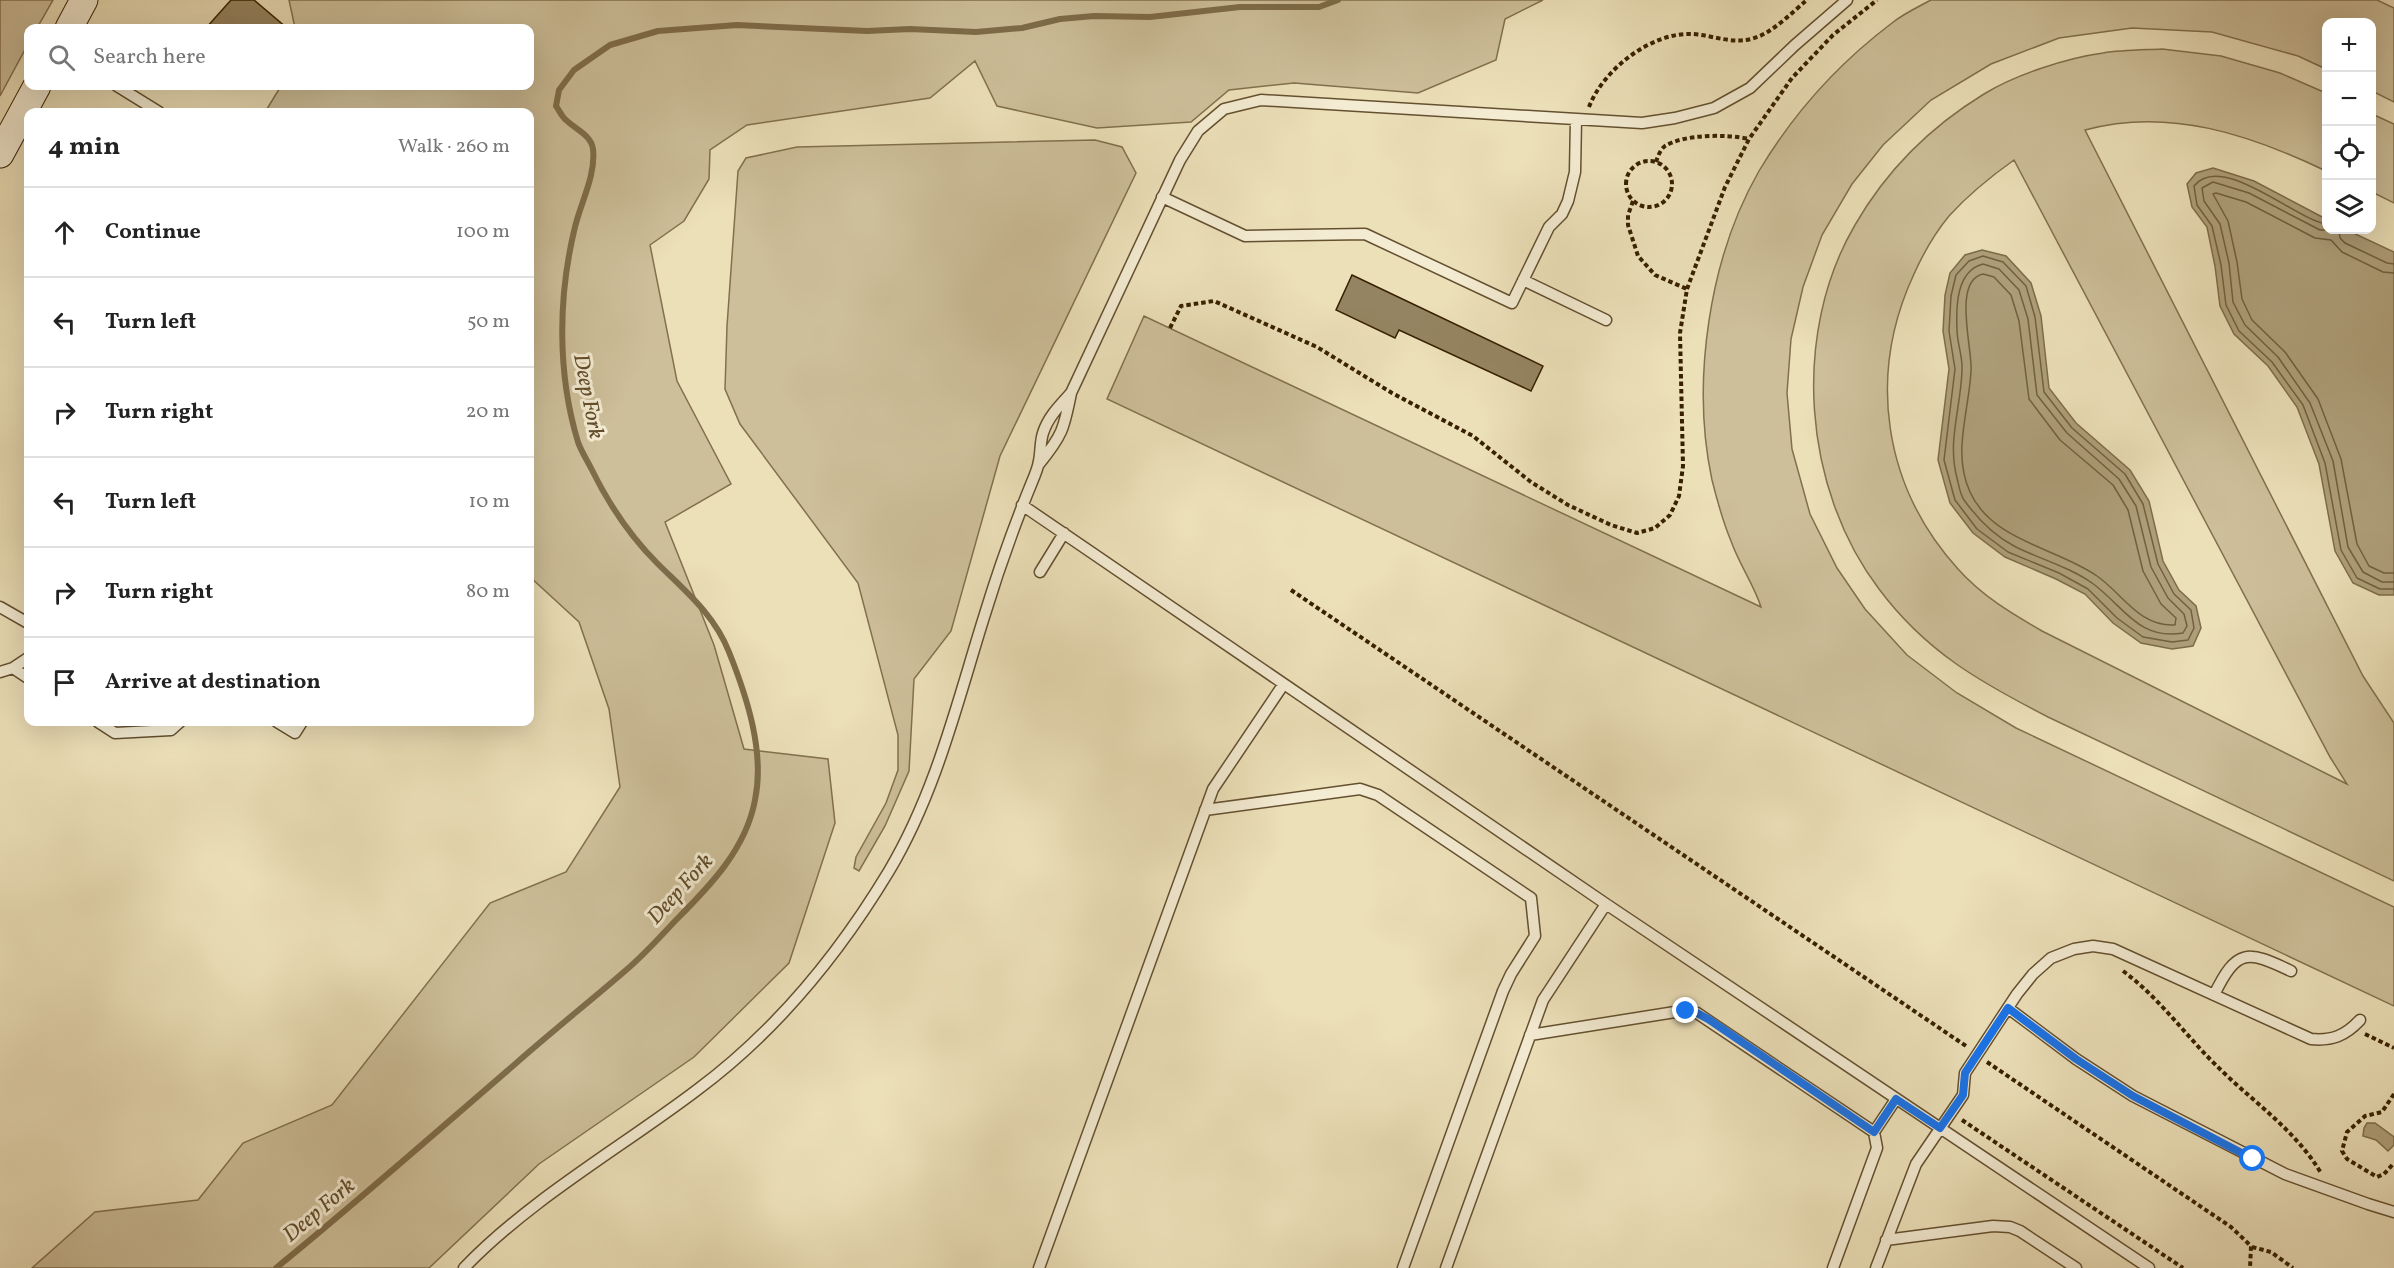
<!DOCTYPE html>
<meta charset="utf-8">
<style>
body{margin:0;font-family:Vollkorn,serif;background:#f6f6f6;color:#222}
.controls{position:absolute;right:18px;top:18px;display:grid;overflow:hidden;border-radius:12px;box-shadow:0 6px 24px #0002}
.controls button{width:54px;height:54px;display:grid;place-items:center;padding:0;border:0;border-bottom:2px solid #e0e0e0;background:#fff;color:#222;font:30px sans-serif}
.stop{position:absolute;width:18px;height:18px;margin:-14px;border:4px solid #1a73e8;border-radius:50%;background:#fff}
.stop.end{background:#1a73e8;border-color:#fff;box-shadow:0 2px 6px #0008}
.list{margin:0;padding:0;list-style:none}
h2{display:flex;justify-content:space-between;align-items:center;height:78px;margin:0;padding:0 24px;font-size:26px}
h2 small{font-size:20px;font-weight:400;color:#767676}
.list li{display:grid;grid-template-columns:39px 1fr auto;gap:18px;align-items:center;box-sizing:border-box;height:90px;padding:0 24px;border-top:2px solid #e0e0e0}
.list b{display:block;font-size:22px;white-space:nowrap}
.list em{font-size:20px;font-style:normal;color:#767676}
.icon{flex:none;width:33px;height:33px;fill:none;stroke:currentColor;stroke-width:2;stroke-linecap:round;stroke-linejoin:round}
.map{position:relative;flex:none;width:2394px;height:1268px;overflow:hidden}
.search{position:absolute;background:#fff;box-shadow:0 6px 24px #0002;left:24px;top:24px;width:510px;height:66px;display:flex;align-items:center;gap:15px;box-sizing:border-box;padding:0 21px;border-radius:12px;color:#767676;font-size:22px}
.panel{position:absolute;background:#fff;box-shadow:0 6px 24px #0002;left:24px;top:108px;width:510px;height:618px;border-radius:12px}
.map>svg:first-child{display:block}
.green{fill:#cdbf9a;stroke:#82704e;stroke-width:1.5;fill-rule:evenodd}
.water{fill:#ae9f7a;stroke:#7e6c4a;stroke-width:1.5}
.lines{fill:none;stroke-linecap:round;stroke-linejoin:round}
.shore{stroke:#72603e;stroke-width:1.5}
.stream{stroke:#7e6c4a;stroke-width:6}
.building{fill:#958461;stroke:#372001;stroke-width:1.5}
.lane-casing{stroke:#64502f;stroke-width:13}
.secondary-casing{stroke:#372001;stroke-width:29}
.path{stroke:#372001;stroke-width:4;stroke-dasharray:4.5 3;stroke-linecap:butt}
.lane{stroke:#f3ebd2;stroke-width:10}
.secondary{stroke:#f3ebd2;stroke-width:27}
.route{stroke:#1a73e8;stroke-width:8}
.labels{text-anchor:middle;stroke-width:6;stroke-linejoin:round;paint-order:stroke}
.water-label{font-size:22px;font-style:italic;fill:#614c2b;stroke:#f3ebd2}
</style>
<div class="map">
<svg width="2394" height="1268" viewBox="0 0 2394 1268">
<rect width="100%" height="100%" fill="#ece0b9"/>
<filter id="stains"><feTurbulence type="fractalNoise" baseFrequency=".00333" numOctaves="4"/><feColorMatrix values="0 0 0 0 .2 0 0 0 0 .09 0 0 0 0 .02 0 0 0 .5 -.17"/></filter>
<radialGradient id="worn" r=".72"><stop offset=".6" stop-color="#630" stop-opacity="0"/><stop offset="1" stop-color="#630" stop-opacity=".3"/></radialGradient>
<path class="green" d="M0 0H53L37 28H28V44L0 96Z
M289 0H1543L1505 19 1496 60 1418 93 1294 83 1229 90 1191 122 1097 128 997 106 975 61 930 98 747 125 710 150 709 179 684 221 650 245 677 381 731 484 665 522 714 645 744 749 828 759 835 823 789 963 694 1057 539 1164 429 1268H32L95 1212 198 1200 243 1143 332 1105 490 903 566 872 620 787 609 709 579 622 530 577V112H265L281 86H530V28H295Z
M1931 0H2377L2394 8V102L2372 91V22H2326V69L2298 56 2212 32 2132 28 2059 38 1991 64 1931 100 1883 145 1852 184 1822 235 1803 287 1791 339 1787 393 1792 449 1810 514 1837 568 1865 609 1907 655 1957 693 2016 728 2394 907V1006L1107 399 1144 316 1761 607C1754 585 1739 564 1731 541 1723 522 1717 500 1712 480 1691 382 1709 258 1759 171 1793 114 1839 63 1892 23 1903 14 1918 7 1931 0Z
M2162 49 2221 56 2280 73 2326 93V171C2251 135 2169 107 2085 130L2363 676 2394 723V881L2048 717C1980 682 1926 652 1879 589 1803 489 1791 334 1855 225 1886 171 1930 127 1984 94 2015 75 2066 58 2103 53 2122 50 2142 50 2162 49ZM2014 160 2330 757 2347 784 2042 631C2011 613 1982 596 1958 569 1883 486 1867 375 1914 274 1923 254 1935 233 1949 216 1969 194 1990 177 2014 160Z
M2372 114 2394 124V203L2372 192Z
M1095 140 1122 147 1136 173 1000 456 951 631 914 679 909 771 885 826 859 871 854 868 856 857 886 803 898 770V735L858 583 740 424 725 389 727 326 738 171 746 158 797 147Z"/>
<path class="water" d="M2213 168 2254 181 2326 219V230H2347L2394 252V595H2379L2353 583 2335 551 2319 464 2297 407 2268 366 2234 334 2220 306 2215 266 2207 227 2192 207 2187 184 2196 173Z
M1982 250 2006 256 2031 283 2041 316 2049 388 2076 423 2130 470 2149 501 2163 561 2179 590 2196 606 2201 628 2193 646 2172 649 2141 643 2113 623 2085 594 2056 579 2005 557 1973 533 1950 503 1938 460 1949 369 1943 331 1945 295 1950 273 1965 255Z
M2367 1123H2375L2394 1137V1145L2388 1151 2376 1140 2363 1136 2364 1128Z"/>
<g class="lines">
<path class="shore" d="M2326 224C2296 220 2221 151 2194 186L2197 205 2212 226 2221 265 2226 305 2239 331 2272 362 2303 405 2325 463 2341 550 2357 578 2380 589H2394
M2332 230H2320L2249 193 2213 182 2202 188 2204 201 2220 224 2229 263 2233 302 2245 325 2278 357 2310 403 2333 461 2348 547 2363 572 2382 582H2394
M2339 230 2340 238 2345 243 2387 263 2394 264
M1983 256 2003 262 2026 286 2035 317 2044 392 2072 428 2125 474 2143 504 2158 564 2174 594 2191 610 2194 628 2188 640 2172 642 2143 637 2117 618 2088 589 2059 573 2008 552 1977 529 1955 500 1944 460 1955 369 1949 331 1951 296 1956 275 1969 261Z
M1983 264 1999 269 2019 290 2028 319 2037 395 2067 433 2119 479 2136 506 2151 567 2168 598 2184 614 2187 626 2183 633C2138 641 2123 605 2092 583 2068 566 2039 559 2014 546 1993 535 1977 518 1964 500 1960 494 1959 486 1957 478 1947 441 1961 408 1962 370 1963 357 1957 343 1957 330 1956 307 1956 271 1983 264Z
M2394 273 2383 272 2342 252 2331 240 2315 238 2246 202 2216 193 2213 194 2228 221 2237 262 2242 299 2252 320 2285 352 2318 399 2341 459 2357 544 2369 566 2384 573H2394
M1983 274 1994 277 2011 295 2019 321 2029 399 2060 440 2113 485 2128 510 2143 571 2161 604 2176 618 2175 625C2139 627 2123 594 2097 576 2057 548 1992 541 1970 492 1952 453 1969 412 1971 371 1973 350 1952 281 1983 274Z"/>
<path class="stream" d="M276 1268C357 1202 435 1133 514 1065 550 1033 588 1003 625 971 643 956 660 937 676 920 710 886 746 849 755 800 765 752 747 697 729 652 714 614 685 591 657 563 629 535 608 503 591 468 587 460 581 451 578 442 557 373 558 296 575 227 581 202 596 175 593 149 591 134 574 129 564 118 561 115 559 110 556 106L559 90 574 70 610 45 658 31 737 25 867 31 910 29 976 32 1022 28 1060 19 1094 16 1150 17 1240 7H1319L1338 0"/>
</g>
<path class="building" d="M231 0H254L287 28H206Z
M1352 275 1543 366 1531 391 1399 330 1395 338 1336 310Z"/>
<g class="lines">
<defs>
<path id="lane" d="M117 86 159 112
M1162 197 1245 236 1365 234 1512 303 1549 227 1562 214 1568 201 1575 172 1576 119
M1523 280 1606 320
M1039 464C1062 436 1064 429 1071 393
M1022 505 1606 904 2149 1268
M1040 572 1064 533
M0 607 28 623
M13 668 28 678
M0 672 13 668 28 658
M98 722 115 733 171 730 180 722
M277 722 295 733 302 722
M1205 810 1360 789 1378 795 1531 898 1535 936 1511 974 1503 991 1403 1268
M2214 995C2237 948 2247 950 2291 971
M2008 1008 2076 1059 2133 1096 2285 1174 2368 1204 2394 1212
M1530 1035 1675 1012 1697 1013 1874 1132 1877 1148 1833 1268
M1874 1132 1896 1099
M1886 1240 1993 1226 2010 1227 2020 1231 2076 1268
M464 1268C529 1200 622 1147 697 1090 775 1032 839 954 889 871 936 792 957 703 984 617 998 571 1014 526 1032 482 1035 475 1038 468 1039 461 1041 452 1040 442 1043 433 1048 417 1060 405 1071 393L1180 160 1198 131 1224 109 1261 100 1642 123 1675 118 1714 108 1750 88 1795 45 1847 0
M1039 1268 1213 789 1283 685
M1446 1268 1543 1000 1606 904
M1876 1268 1916 1164 1963 1095 1965 1073 2017 994 2033 974 2051 958 2074 949 2093 946 2113 949 2311 1039C2332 1041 2345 1036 2360 1020"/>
<path id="secondary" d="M69 28 84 0
M0 154 37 86"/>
</defs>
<use href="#lane" class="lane-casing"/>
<use href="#secondary" class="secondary-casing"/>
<path class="path" d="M1589 107C1603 70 1651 32 1692 34 1712 35 1730 44 1751 39 1772 34 1791 13 1807 0
M1626 184a23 23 0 1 1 46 0a23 23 0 1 1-46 0Z
M1656 162C1658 156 1660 150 1665 146 1684 134 1728 134 1749 139
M1633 201 1628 215V225L1638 256 1655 275 1687 289
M1170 328 1181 306 1214 301 1317 347 1392 393 1473 436 1531 482 1568 505 1611 525 1637 533 1655 528 1670 515 1679 496 1683 466 1680 333 1687 289 1725 187 1749 139 1792 78 1833 35 1877 0
M1291 590 1966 1046
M2123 971C2161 999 2188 1039 2222 1071 2257 1105 2295 1130 2321 1173
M2365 1034 2394 1048
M1987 1062 2231 1227 2251 1246 2250 1268
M2394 1094 2382 1112 2365 1116 2347 1132 2342 1151 2347 1159 2377 1177 2384 1174 2394 1163
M1962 1120 2183 1268
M2252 1247 2271 1252 2293 1268"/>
<use href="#lane" class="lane"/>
<use href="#secondary" class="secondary"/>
</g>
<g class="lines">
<path class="route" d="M1686 1011 1697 1013 1708 1019 1874 1132 1896 1099 1940 1128 1963 1095 1965 1073 2008 1008 2076 1059 2133 1096 2253 1159"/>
</g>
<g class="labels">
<g class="water-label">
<text transform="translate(590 396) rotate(79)" y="8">Deep Fork</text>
<text transform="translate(679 888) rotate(-48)" y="8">Deep Fork</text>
<text transform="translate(318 1209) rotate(-40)" y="8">Deep Fork</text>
</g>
</g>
<rect width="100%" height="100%" filter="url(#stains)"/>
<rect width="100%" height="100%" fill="url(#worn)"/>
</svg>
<div class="controls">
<button>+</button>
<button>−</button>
<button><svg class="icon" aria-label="locate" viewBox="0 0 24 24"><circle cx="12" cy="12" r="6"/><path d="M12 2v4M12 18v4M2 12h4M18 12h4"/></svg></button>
<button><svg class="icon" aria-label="layers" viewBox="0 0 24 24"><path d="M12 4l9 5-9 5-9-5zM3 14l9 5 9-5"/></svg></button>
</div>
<div class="stop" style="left:2253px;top:1159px"></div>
<div class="stop end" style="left:1686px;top:1011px"></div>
<div class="search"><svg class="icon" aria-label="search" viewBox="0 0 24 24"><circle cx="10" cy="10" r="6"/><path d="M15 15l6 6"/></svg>Search here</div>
<section class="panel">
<h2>4 min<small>Walk · 260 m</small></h2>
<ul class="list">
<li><svg class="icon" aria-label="ahead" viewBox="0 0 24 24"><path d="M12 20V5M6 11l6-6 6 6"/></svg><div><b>Continue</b></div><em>100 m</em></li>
<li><svg class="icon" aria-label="left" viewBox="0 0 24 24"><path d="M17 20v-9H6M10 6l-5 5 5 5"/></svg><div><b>Turn left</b></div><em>50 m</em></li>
<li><svg class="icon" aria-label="right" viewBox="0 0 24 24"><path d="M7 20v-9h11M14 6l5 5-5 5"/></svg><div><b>Turn right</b></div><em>20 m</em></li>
<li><svg class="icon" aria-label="left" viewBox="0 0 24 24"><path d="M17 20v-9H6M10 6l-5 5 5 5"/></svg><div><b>Turn left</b></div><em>10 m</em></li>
<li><svg class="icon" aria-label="right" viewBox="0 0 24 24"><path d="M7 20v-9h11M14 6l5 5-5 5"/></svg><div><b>Turn right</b></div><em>80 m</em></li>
<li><svg class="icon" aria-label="arrive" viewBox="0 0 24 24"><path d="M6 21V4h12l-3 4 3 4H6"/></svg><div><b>Arrive at destination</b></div></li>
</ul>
</section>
</div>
